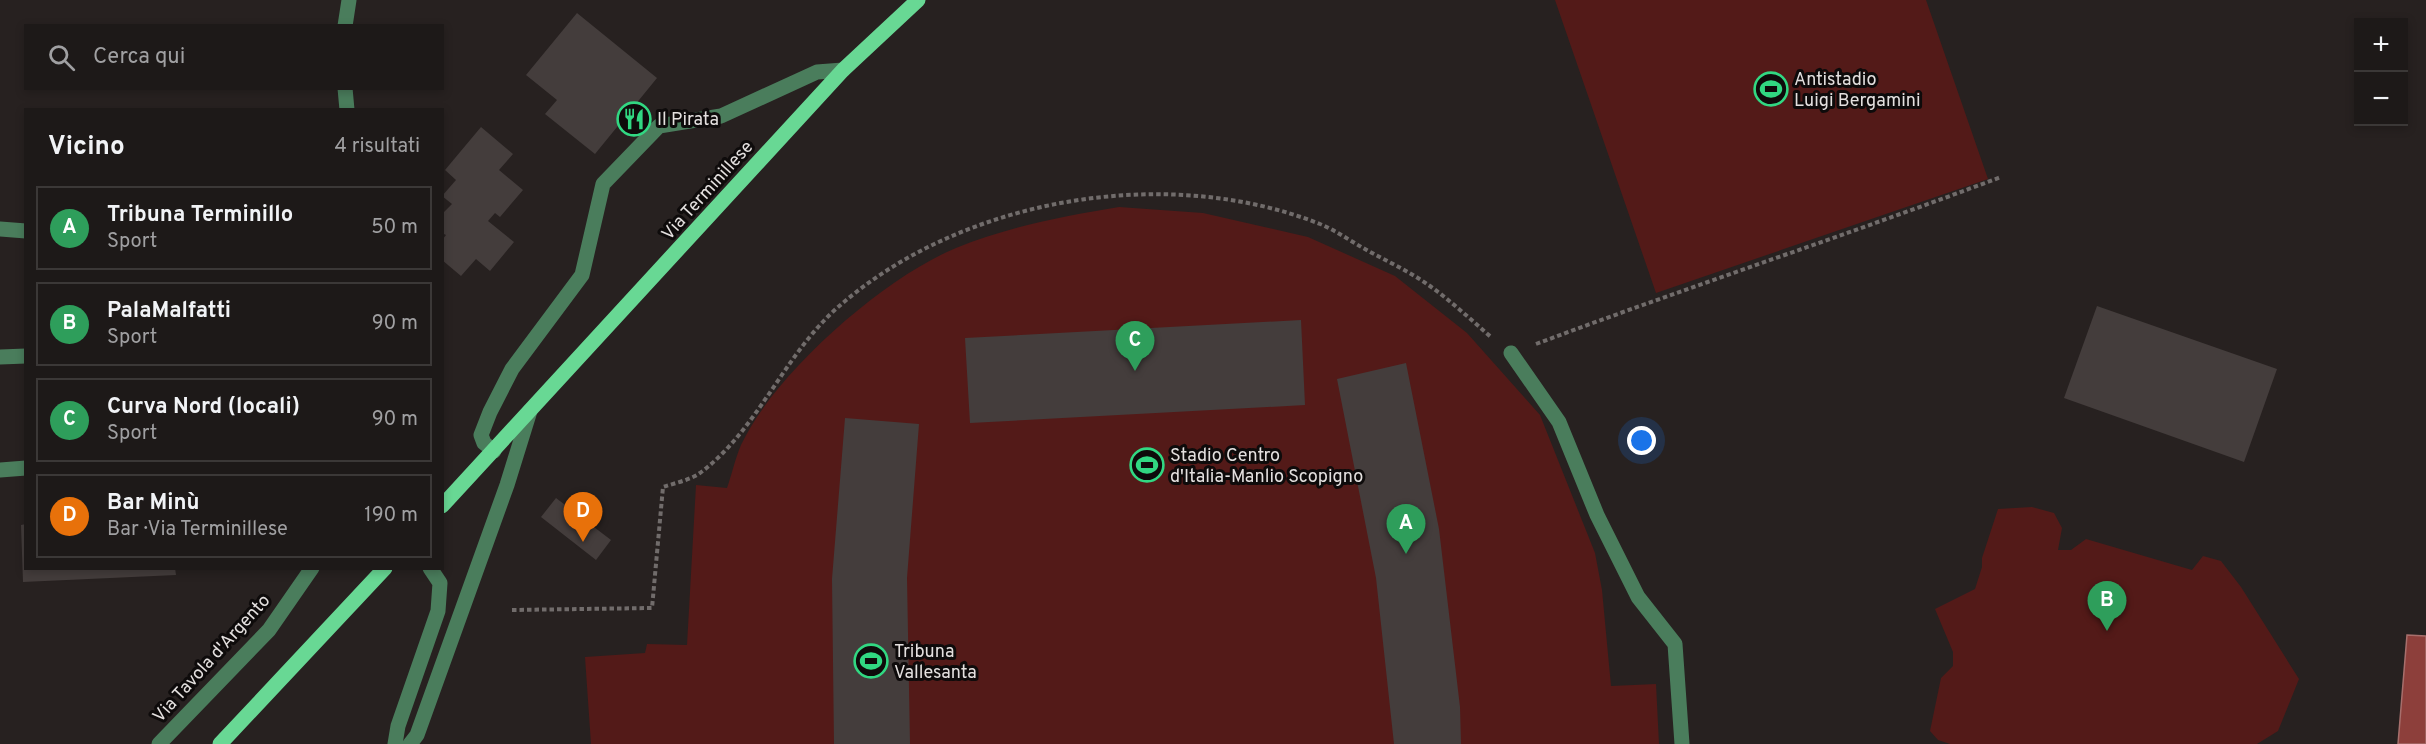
<!DOCTYPE html>
<html lang="it">
<meta charset="utf-8">
<style>
body{margin:0;font-family:Overpass,sans-serif;background:#252221;color:#f1f3f6}
.controls{position:absolute;right:18px;top:18px;display:grid;overflow:hidden;border-radius:0px;box-shadow:0 3px 9px #0003}
.controls button{width:54px;height:54px;display:grid;place-items:center;padding:0;border:0;border-bottom:2px solid #3b3837;background:#1d1918;color:#f1f3f6;font:30px sans-serif}
.you{position:absolute;left:1642px;top:441px;width:21px;height:21px;margin:-15px;border:4px solid #fff;border-radius:50%;background:#1a73e8;box-shadow:0 0 0 9px #1a73e833}
.badge{display:grid;place-items:center;width:39px;height:39px;border-radius:50%;background:#31d882;color:#fff;font-size:20px;font-weight:700}
.pin{position:absolute;translate:-50% -50px;filter:drop-shadow(0 2px 3px #0008)}
.pin::after{content:'';position:absolute;top:32px;width:21px;height:18px;background:inherit;clip-path:polygon(0 0,100% 0,50% 100%)}
.list{margin:0;padding:0;list-style:none}
h2{display:flex;justify-content:space-between;align-items:center;height:78px;margin:0;padding:0 24px;font-size:26px}
h2 small{font-size:20px;font-weight:400;color:#a0a0a2}
.list li{display:grid;grid-template-columns:39px 1fr auto;gap:18px;align-items:center;box-sizing:border-box;height:84px;margin:0 12px 12px;padding:0 12px;border:2px solid #3b3837;border-radius:0px}
.list b{display:block;font-size:22px;white-space:nowrap}
.list p{margin:0;font-size:20px;white-space:nowrap;color:#a0a0a2}
.list em{font-size:20px;font-style:normal;color:#a0a0a2}
.icon{flex:none;width:33px;height:33px;fill:none;stroke:currentColor;stroke-width:2;stroke-linecap:round;stroke-linejoin:round}
.map{position:relative;flex:none;width:2426px;height:744px;overflow:hidden}
.search{position:absolute;background:#1d1918;box-shadow:0 3px 9px #0003;left:24px;top:24px;width:420px;height:66px;display:flex;align-items:center;gap:15px;box-sizing:border-box;padding:0 21px;border-radius:0px;color:#a0a0a2;font-size:22px}
.panel{position:absolute;background:#1d1918;box-shadow:0 3px 9px #0003;left:24px;top:108px;width:420px;height:462px;border-radius:0px}
.map>svg:first-child{display:block}
.green{fill:#531a18}
.water{fill:#8d3f3b;stroke:#a76f6c;stroke-width:1.5}
.building{fill:#443d3c}
.lines{fill:none;stroke-linecap:round;stroke-linejoin:round}
.path{stroke:#716c6b;stroke-width:4;stroke-dasharray:4.5 3;stroke-linecap:butt}
.minor{stroke:#4a7d5c;stroke-width:15}
.major{stroke:#68d894;stroke-width:15}
.labels{text-anchor:middle;stroke-width:6;stroke-linejoin:round;paint-order:stroke}
.poi-label{font-size:18px;fill:#e4e0df;stroke:#0e0b0b;text-anchor:start}
.street-label{font-size:18px;fill:#e4e0df;stroke:#0e0b0b}
</style>
<div class="map">
<svg width="2426" height="744" viewBox="0 0 2426 744">
<rect width="100%" height="100%" fill="#272120"/>
<path class="green" d="M1555 0H1926L1988 179 1656 293Z
M1119 207 1203 213 1308 237 1395 276 1467 333 1540 415 1595 553 1602 590 1611 686 1656 684 1659 744H591L585 657 645 653 647 644 687 645 696 485 727 488C732 474 735 459 741 445 774 374 883 278 956 248 1008 227 1063 216 1119 207Z
M2032 507 2054 513 2062 528 2058 550H2071L2086 539 2192 570 2203 556 2221 561 2241 587 2299 679 2278 731 2257 744H1950L1938 740 1930 731 1941 678 1953 666V652L1935 609 1975 589 1982 567V558L1998 509Z"/>
<path class="water" d="M2407 635 2426 636V744H2398Z"/>
<path class="building" d="M577 13 657 78 595 154 545 114 557 100 526 75Z
M481 127 513 154 499 170 523 190 500 217 495 213 488 221 514 242 490 271 476 259 461 276 442 260V240L446 235 442 233V214L452 204 442 196 456 180 445 170Z
M2097 306 2277 369 2244 462 2064 398Z
M1301 320 1305 405 970 423 965 338Z
M1406 363 1439 529 1460 707 1461 744H1394L1376 578 1337 379Z
M845 418 919 424 907 578 910 744H834L832 579Z
M556 498 611 540 596 560 541 517Z
M26 524V568H175L176 575 23 582 21 525Z"/>
<g class="lines">
<path class="path" d="M1536 344C1691 286 1847 235 2001 177
M512 610 652 608 663 487C675 483 690 480 700 473 757 431 784 355 837 308 961 198 1166 163 1320 224 1335 230 1349 240 1363 248 1384 260 1407 270 1427 284 1449 299 1470 319 1491 337"/>
<path class="minor" d="M345 26 349 0
M345 88 347 110
M0 229 26 231
M1511 353 1559 422 1597 515 1638 597 1675 644 1682 744
M0 357 26 356
M494 451 484 443 481 435 490 412 512 369 582 275 603 184 659 126 721 116 817 72 843 70
M0 470 26 468
M159 744 269 630 312 568
M395 744 398 726 438 611 440 583 430 568
M410 744 417 735 507 485 530 411"/>
<path class="major" d="M442 506 843 70 918 0
M220 744 385 568"/>
</g>
<defs>
<symbol id="stadium-ring" viewBox="-11 -11 22 22"><circle r="9.5" fill="#0e0b0b" stroke="#31d882" stroke-width="1.5"/><path d="M0-5a6.5 5 0 1 0 0 10a6.5 5 0 1 0 0-10ZM-3.5-1.8h7v3.6h-7Z" fill="#31d882"/></symbol>
<symbol id="restaurant-ring" viewBox="-11 -11 22 22"><circle r="9.5" fill="#0e0b0b" stroke="#31d882" stroke-width="1.5"/><path d="M-5-6h1v4h1v-4h1v4h1v-4h1v5L-1.5 .5V6h-2V.5L-5-1ZM5-6V6H3V1.5H1.5Q1.5-4 5-6Z" fill="#31d882"/></symbol>
</defs>
<g fill-rule="evenodd">
<use href="#stadium-ring" x="1752" y="70" width="38" height="38"/>
<use href="#restaurant-ring" x="615" y="100" width="38" height="38"/>
<use href="#stadium-ring" x="1128" y="446" width="38" height="38"/>
<use href="#stadium-ring" x="852" y="642" width="38" height="38"/>
</g>
<g class="labels">
<g class="poi-label">
<text x="1794" y="85">Antistadio<tspan x="1794" dy="21">Luigi Bergamini</tspan></text>
<text x="657" y="125">Il Pirata</text>
<text x="1170" y="461">Stadio Centro<tspan x="1170" dy="21">d'Italia-Manlio Scopigno</tspan></text>
<text x="894" y="657">Tribuna<tspan x="894" dy="21">Vallesanta</tspan></text>
</g>
<g class="street-label">
<text transform="translate(707 190) rotate(-48)" y="6">Via Terminillese</text>
<text transform="translate(211 658) rotate(-48)" y="6">Via Tavola d'Argento</text>
</g>
</g>
</svg>
<div class="controls">
<button>+</button>
<button>−</button>
</div>
<div class="you"></div>
<div class="pin badge" style="left:1406px;top:554px;background:#2e9e5b">A</div>
<div class="pin badge" style="left:2107px;top:631px;background:#2e9e5b">B</div>
<div class="pin badge" style="left:1135px;top:371px;background:#2e9e5b">C</div>
<div class="pin badge" style="left:583px;top:542px;background:#e8710a">D</div>
<div class="search"><svg class="icon" aria-label="search" viewBox="0 0 24 24"><circle cx="10" cy="10" r="6"/><path d="M15 15l6 6"/></svg>Cerca qui</div>
<section class="panel">
<h2>Vicino<small>4 risultati</small></h2>
<ul class="list">
<li><span class="badge" style="background:#2e9e5b">A</span><div><b>Tribuna Terminillo</b><p>Sport</p></div><em>50 m</em></li>
<li><span class="badge" style="background:#2e9e5b">B</span><div><b>PalaMalfatti</b><p>Sport</p></div><em>90 m</em></li>
<li><span class="badge" style="background:#2e9e5b">C</span><div><b>Curva Nord (locali)</b><p>Sport</p></div><em>90 m</em></li>
<li><span class="badge" style="background:#e8710a">D</span><div><b>Bar Minù</b><p>Bar · Via Terminillese</p></div><em>190 m</em></li>
</ul>
</section>
</div>
